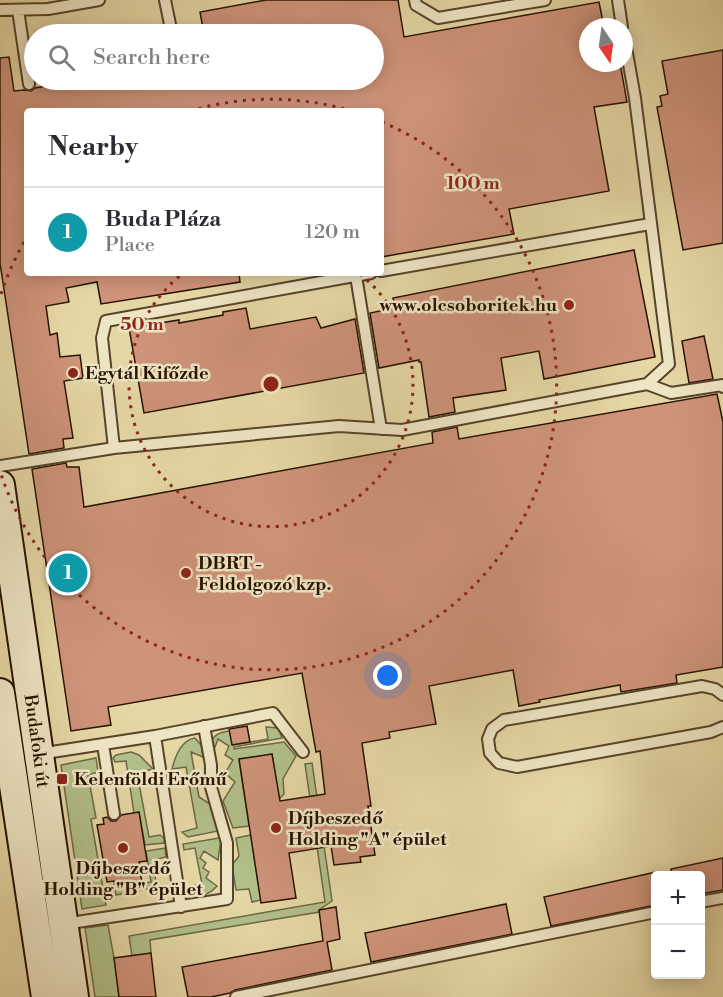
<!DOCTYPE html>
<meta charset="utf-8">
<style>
body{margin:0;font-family:"Libre Bodoni",serif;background:#f7f7f7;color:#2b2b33}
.controls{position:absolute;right:18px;bottom:18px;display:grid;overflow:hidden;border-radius:6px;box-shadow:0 3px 15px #0003}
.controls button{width:54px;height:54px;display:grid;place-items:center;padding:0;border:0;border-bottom:2px solid #e1e1e2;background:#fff;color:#2b2b33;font:30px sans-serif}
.compass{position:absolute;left:579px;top:18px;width:54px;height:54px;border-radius:50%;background:#fff;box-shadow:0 3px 15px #0003;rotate:167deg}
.you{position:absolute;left:388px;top:676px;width:21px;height:21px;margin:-15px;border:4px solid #fff;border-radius:50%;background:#1a73e8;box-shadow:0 0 0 9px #1a73e833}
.badge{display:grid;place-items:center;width:39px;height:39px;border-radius:50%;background:#8f2418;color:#fff;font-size:20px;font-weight:700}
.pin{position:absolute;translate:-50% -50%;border:3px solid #fff;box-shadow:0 2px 6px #0006}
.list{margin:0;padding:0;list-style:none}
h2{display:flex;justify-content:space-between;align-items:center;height:78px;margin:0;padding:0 24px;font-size:26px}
h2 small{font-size:20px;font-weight:400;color:#7c7c81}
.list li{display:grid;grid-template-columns:39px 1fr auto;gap:18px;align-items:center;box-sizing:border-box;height:90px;padding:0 24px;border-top:2px solid #e1e1e2}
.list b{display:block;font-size:22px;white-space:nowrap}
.list p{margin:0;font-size:20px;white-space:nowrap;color:#7c7c81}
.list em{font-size:20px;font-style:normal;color:#7c7c81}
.icon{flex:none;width:33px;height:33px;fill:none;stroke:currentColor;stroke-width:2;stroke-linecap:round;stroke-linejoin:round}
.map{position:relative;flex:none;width:723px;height:997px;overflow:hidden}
.search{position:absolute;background:#fff;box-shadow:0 3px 15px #0003;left:24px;top:24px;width:360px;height:66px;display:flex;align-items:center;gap:15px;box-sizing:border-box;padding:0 21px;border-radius:33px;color:#7c7c81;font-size:22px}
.panel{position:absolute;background:#fff;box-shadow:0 3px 15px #0003;left:24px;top:108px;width:360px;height:168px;border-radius:6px}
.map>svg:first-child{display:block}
.green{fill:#b1bf89;stroke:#6c6944;stroke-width:1.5}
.building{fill:#ce9379;stroke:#271300;stroke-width:1.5}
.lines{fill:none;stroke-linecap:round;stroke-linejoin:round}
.lane-casing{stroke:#564429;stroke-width:14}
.secondary-casing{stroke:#271300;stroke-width:32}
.lane{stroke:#eee5c4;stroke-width:10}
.secondary{stroke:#eee5c4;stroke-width:28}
.ring{fill:none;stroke:#8f2418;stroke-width:3;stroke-dasharray:3 6}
.poi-dot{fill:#8f2418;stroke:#eee5c4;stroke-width:2}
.labels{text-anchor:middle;stroke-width:5;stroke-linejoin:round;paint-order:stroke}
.poi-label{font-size:18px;font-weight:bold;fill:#271300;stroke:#eee5c4;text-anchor:start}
.street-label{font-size:18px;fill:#271300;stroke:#eee5c4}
.centre{fill:#8f2418;stroke:#eee5c4;stroke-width:3}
.ring-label{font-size:18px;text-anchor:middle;font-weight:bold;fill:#8f2418;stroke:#eee5c4;stroke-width:5;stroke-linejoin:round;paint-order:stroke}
</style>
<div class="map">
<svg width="723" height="997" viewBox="0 0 723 997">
<rect width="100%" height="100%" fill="#e5d7a5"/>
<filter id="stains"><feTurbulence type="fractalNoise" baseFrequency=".00333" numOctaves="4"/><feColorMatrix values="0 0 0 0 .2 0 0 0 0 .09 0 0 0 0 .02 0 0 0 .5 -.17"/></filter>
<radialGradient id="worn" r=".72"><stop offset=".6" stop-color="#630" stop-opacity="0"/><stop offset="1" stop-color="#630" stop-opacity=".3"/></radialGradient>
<path class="green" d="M266 727 278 728 282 738 234 747V749L284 742 296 756 283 779 284 794 279 799 272 754 239 760 249 826 233 828 223 801 235 782 225 773 233 760 225 755 229 746 218 739 215 747 211 744C213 734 221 732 230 731L233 745 268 739Z
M195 738 201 745 203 757 191 752 199 797 210 804 218 831 188 837 182 832 197 828 186 767 172 769C175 757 181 740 195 738Z
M131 752 139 755 153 769 137 773 149 837 160 835 164 838V843L145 845 139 812 134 813 126 761 115 762 113 758 116 755Z
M96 758 98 772 88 775 96 818 91 819 106 905 82 909 61 765Z
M312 763 332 901 319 910V912L150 940 151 953 132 956 129 936 325 902 305 764Z
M251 835 261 900 252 902 249 889 236 890 232 865 239 856 236 838Z
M219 838 221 839 218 860 204 851 200 858 206 863 203 868 209 872 206 878 217 886C210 894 203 897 192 894L191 886 202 884 195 848 184 850 183 844Z
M165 848 166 857 152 860 157 887 116 895 115 889 151 882 146 851Z
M108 925 114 958 119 997H95L85 928Z"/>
<path class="building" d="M266 0H398L404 37 599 2 604 27H588V63H620L627 102 594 107 609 191 509 209 514 234 381 257V111H27V273H239L240 282 101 304 97 282 66 288 69 302 46 306 50 335 57 333 60 357 80 355 83 378 64 381 73 438 63 439 64 448 29 454 0 263V58L9 57 14 91 24 90 31 91 35 88 47 86 46 80H159L161 89 197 84 196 80H374V34H204L200 12Z
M723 50V243L683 250 657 107 662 106 660 96 668 94 662 61Z
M634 250 655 357 544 379 539 351 501 358 506 390 453 398 455 412 429 417 421 362H419V360L379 368 370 313 395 308 393 298Z
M246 308 250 329 316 317 321 328 355 319 364 373 144 413 129 328 179 320V323L223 315V312Z
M704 336 713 379 689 383 682 341Z
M717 394 723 422V667L676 675 677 683 621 692 620 685 539 700 540 702 519 706 513 670 429 686 436 724 389 732 390 738 362 743 371 806H368L375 855 360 857 361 862 334 865 331 846 289 853 296 898 261 903 239 759 272 754 280 801 325 794 320 751 316 752 302 673 108 707 111 725 71 731 32 469 66 463 67 467H79L84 507 433 443 432 432 457 427 459 439Z
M247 726 250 742 232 745 229 729Z
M139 812 147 861 139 862 142 884 115 889 114 881 107 882 97 825 104 824 103 818 107 817 111 821H116L121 815Z
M723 858V890L700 894V876H672L671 869Z
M656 872V905L551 926 544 897Z
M506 904 512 934 371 962 365 933Z
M336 907 340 939 327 942 332 970 235 990 230 993 211 997H188L182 967 323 941 319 910Z
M151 953 156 997H119L114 958Z"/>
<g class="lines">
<defs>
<path id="lane" d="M165 0 172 34
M415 0 416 5 438 18 545 0
M618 0 622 27
M0 10 48 9 99 0
M18 10 29 84
M624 36 635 98 669 364 647 384
M381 271 650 224
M356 276 381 429
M114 448 102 338 106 321 371 273
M0 466 114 448 339 426 402 430 647 384 671 393 723 385V387
M723 695 715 689 702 686 504 720 492 729 488 739 490 753 499 763 517 767 711 732 723 727
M155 736 181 907
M103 745 114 814
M39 754 155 736 273 713 303 752
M700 902 723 898
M64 924 227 899V843L211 787V765L204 726
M236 997 656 912"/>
<path id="secondary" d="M0 485 74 997
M0 693 46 997"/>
</defs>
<use href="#lane" class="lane-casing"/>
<use href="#secondary" class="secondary-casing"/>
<use href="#lane" class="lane"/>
<use href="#secondary" class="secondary"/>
</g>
<g class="ring">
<path d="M360 274A142 142 0 1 1 182 274"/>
<path d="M1 294A285 285 0 0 1 27 237M190 111A285 285 0 0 1 352 111M382 122A285 285 0 1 1 1 474"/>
</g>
<g class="poi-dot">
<circle cx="569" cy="305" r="6"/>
<circle cx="73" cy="373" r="6"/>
<circle cx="186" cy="573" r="6"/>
<rect x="56" y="773" width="12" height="12" rx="3"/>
<circle cx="276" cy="828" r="6"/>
<circle cx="123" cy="848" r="6"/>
</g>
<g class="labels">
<g class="poi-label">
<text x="557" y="311" text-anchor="end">www.olcsoboritek.hu</text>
<text x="85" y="379">Egytál Kifőzde</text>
<text x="198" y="569">DBRT -<tspan x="198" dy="21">Feldolgozó kzp.</tspan></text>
<text x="74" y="785">Kelenföldi Erőmű</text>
<text x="288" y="824">Díjbeszedő<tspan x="288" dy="21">Holding "A" épület</tspan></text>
<text x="123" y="874" text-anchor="middle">Díjbeszedő<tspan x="123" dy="21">Holding "B" épület</tspan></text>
</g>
<g class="street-label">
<text transform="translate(37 741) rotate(82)" y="6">Budafoki út</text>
</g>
</g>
<circle cx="271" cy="384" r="9" class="centre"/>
<g class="ring-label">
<text x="473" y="189">100 m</text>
<text x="142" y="330">50 m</text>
</g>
<rect width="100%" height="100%" filter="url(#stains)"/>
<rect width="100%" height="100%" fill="url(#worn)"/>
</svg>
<div class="controls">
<button>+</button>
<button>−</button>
</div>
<svg class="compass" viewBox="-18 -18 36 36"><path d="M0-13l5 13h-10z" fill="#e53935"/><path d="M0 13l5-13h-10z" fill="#7c7c81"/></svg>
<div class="you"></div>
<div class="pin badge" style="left:68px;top:573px;background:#0f9aa8">1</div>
<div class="search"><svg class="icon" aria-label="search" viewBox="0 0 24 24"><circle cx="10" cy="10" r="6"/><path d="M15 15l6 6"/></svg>Search here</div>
<section class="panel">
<h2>Nearby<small></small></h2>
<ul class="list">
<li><span class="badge" style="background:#0f9aa8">1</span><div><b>Buda Pláza</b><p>Place</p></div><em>120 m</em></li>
</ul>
</section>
</div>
